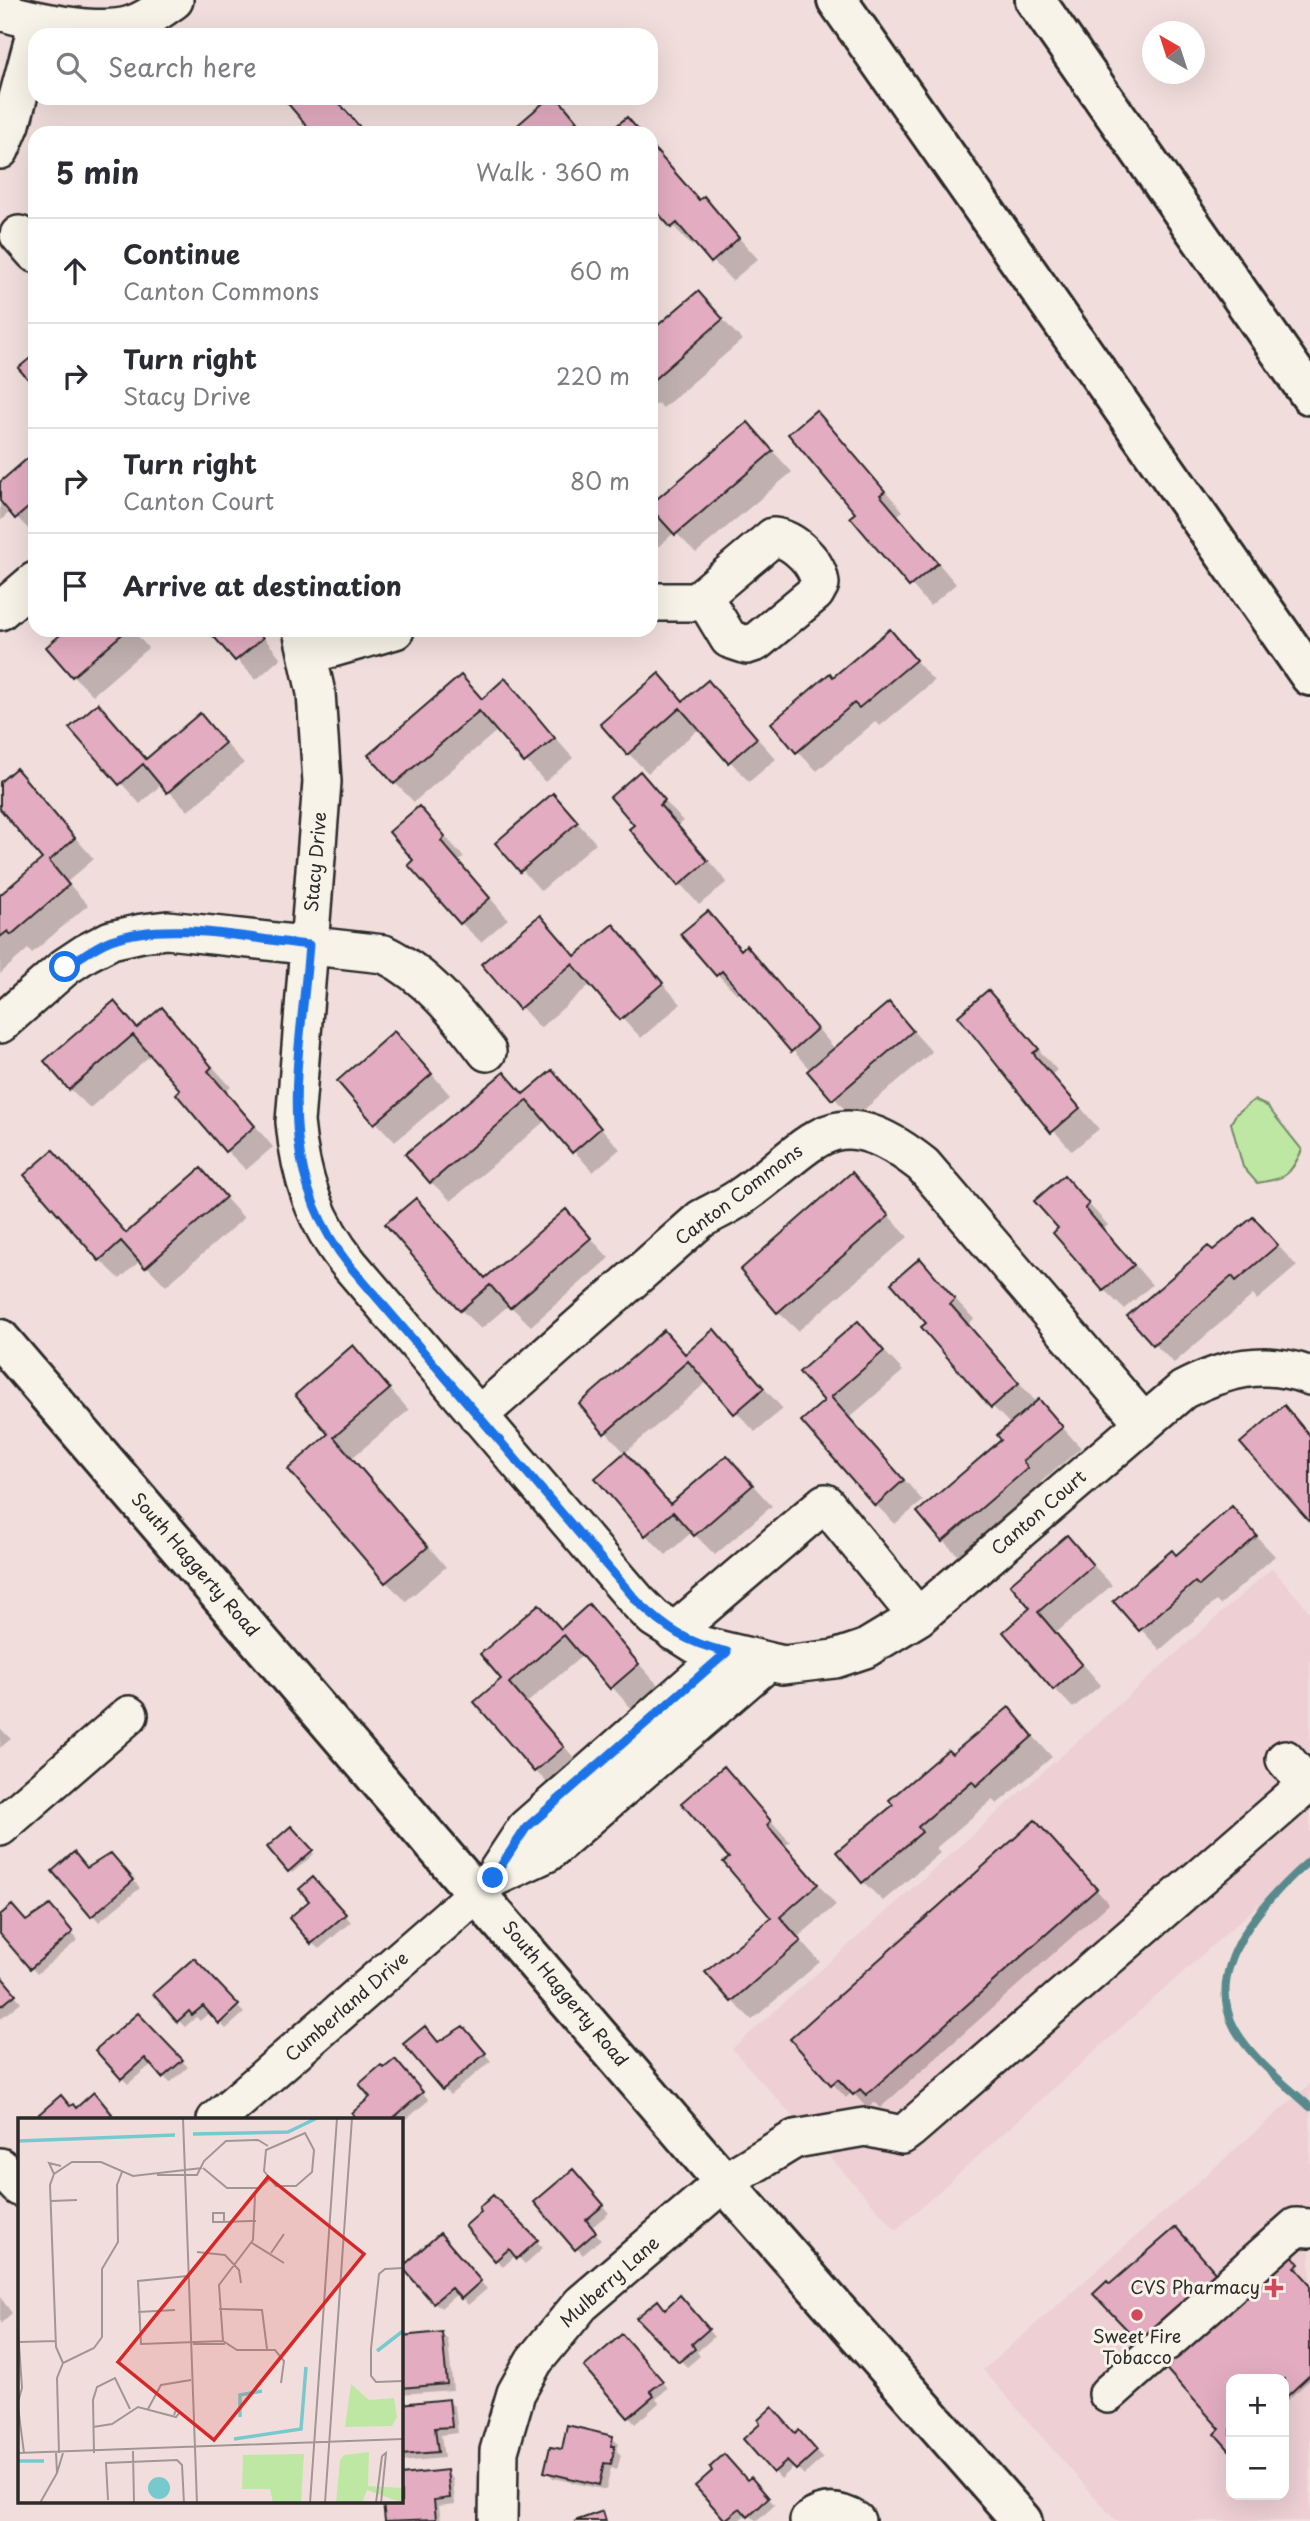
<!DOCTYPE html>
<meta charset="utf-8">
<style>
body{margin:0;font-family:"Playpen Sans",sans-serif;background:#f7f7f7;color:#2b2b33}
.controls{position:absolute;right:21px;bottom:21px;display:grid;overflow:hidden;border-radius:14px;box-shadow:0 7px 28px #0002}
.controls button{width:63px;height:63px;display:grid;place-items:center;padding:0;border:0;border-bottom:2px solid #e1e1e2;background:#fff;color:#2b2b33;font:35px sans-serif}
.compass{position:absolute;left:1142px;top:21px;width:63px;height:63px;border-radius:50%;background:#fff;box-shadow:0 7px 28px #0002;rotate:321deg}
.stop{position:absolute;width:21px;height:21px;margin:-16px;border:5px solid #1a73e8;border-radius:50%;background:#fff}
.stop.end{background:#1a73e8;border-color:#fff;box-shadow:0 2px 7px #0008}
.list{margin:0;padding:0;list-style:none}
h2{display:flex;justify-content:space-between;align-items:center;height:91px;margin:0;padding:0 28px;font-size:30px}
h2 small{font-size:23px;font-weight:400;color:#7c7c81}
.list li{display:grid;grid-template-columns:46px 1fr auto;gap:21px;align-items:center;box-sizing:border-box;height:105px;padding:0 28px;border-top:2px solid #e1e1e2}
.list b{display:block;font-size:26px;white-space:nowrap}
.list p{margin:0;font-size:23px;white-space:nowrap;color:#7c7c81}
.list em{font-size:23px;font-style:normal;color:#7c7c81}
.icon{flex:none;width:38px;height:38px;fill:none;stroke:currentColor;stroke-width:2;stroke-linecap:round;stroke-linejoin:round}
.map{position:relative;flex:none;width:1310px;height:2521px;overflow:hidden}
.search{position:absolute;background:#fff;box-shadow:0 7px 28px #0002;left:28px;top:28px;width:630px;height:77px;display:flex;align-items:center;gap:18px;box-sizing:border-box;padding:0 24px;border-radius:21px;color:#7c7c81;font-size:26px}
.panel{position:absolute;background:#fff;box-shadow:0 7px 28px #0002;left:28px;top:126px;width:630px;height:511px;border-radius:21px}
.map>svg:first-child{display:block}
.built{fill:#edcfd4;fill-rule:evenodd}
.green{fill:#bee7a4;stroke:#748968;stroke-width:2}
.shadow{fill:#0003}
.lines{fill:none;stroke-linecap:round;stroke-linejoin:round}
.stream{stroke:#598a8d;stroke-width:8}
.building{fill:#e3acc1;stroke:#2b2b2b;stroke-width:2}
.minor-casing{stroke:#2b2b2b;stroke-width:42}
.major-casing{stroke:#2b2b2b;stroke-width:44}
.highway-casing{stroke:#2b2b2b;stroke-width:44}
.minor{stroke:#f7f3e8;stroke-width:37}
.major{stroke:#f7f3e8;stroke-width:38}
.highway{stroke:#f7f3e8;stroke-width:38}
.route{stroke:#1a73e8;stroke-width:9}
.poi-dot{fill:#d1495b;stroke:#f7f3e8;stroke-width:2.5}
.labels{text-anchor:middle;stroke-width:6;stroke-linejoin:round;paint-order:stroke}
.street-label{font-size:18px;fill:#2b2b2b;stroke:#f7f3e8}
.poi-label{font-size:18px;fill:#2b2b2b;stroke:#f7f3e8;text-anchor:end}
.inset-river{fill:none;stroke:#78c9ce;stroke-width:3.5}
.inset-road{fill:none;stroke:#a29695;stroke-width:2}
.view{fill:#d62828;fill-opacity:0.15;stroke:#d62828;stroke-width:3.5}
.inset-edge{fill:none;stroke:#2b2b2b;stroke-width:3.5}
</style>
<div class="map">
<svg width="1310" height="2521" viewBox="0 0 1310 2521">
<rect width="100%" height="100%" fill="#f1dedc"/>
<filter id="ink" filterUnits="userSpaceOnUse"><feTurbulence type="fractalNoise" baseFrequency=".0143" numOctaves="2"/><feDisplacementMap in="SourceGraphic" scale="14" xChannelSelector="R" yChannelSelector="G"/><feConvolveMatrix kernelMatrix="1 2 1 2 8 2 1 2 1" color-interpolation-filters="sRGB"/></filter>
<g filter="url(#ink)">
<path class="built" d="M1272 1568 1310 1612V1858L896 2230 732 2049Z
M1310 2084V2521H1116L983 2370ZM1231 2379H1284V2495H1231Z"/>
<path class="green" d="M1254 1100 1267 1106 1302 1150C1289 1177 1286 1178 1257 1183L1243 1167 1231 1123 1236 1114Z"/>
<path class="shadow" d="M285 98H336L366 133H315Z
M552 98H556L588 133H519Z
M651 144 700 201 704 199 758 259 732 281 696 243 692 246 651 202Z
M698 293 742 340 663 408 658 403 651 409V334Z
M816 412 903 511 898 515 956 584 930 606 852 517 857 513Z
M748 424 792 472 696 553 675 532 651 553V503L653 506Z
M35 455V536L11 511 0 521V484Z
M69 630H133L148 648 93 695 73 676Z
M210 630H257L281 658 256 680Z
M890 632 934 681 880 726 875 722 817 771 797 751Z
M659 676 685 702 707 683 776 759 749 782 700 728 648 773 628 753Z
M461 677 483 700 505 681 573 758 545 782 498 730 414 802 395 783Z
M98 706 148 761 200 716 244 763 188 811 162 784 140 804 72 728Z
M16 770 94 859 67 882 88 905 32 953 28 949 0 974V897L45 859 0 807V784Z
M640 773 683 821 678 825 727 882 699 905 632 829 637 825Z
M553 796 596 843 541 891 498 843Z
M419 808 464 857 459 861 508 919 481 942 461 923 416 861Z
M708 913 743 951 746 948 766 967 835 1049 889 1004 932 1052 853 1119 741 991 737 994 717 974Z
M540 917 577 957 612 927 681 1004 641 1038 591 984 540 1028 484 965Z
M988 993 1057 1070 1052 1074 1099 1129 1072 1151 1006 1076 1009 1073Z
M114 1004 138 1029 162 1010 231 1087 226 1091 273 1147 246 1170 227 1151 152 1054 90 1108 70 1089Z
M414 1053 450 1095 395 1142 376 1122Z
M551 1072 620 1149 593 1172 546 1120 451 1201 431 1182 504 1075 524 1095Z
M53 1152 127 1234 200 1170 244 1218 166 1286 141 1260 120 1279 100 1260Z
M852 1175 908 1237 798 1331 778 1312Z
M1064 1177 1108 1225 1104 1229 1152 1285 1124 1309 1104 1290 1060 1228Z
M415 1200 486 1280 566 1211 609 1258 531 1326 509 1305 481 1329 461 1310Z
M1253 1219 1297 1266 1257 1300 1253 1295 1174 1363 1154 1344Z
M920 1261 974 1319 968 1324 1037 1403 1039 1401 1081 1448 1041 1482 1046 1488 963 1560 943 1541 1011 1425 992 1406 928 1323Z
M858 1323 903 1371 850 1417 923 1501 895 1524 876 1505 827 1401Z
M713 1331 783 1409 755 1432 708 1381 625 1453 581 1404 664 1333 686 1355Z
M353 1348 409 1410 353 1457 446 1567 406 1601 386 1582 331 1434Z
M625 1454 672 1505 727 1457 772 1506 715 1555 692 1532 666 1555 646 1535Z
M1231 1509 1275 1556 1220 1605 1216 1601 1160 1650 1115 1601 1176 1557Z
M1067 1537 1112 1585 1056 1633 1101 1685 1073 1708 1054 1688 1033 1608Z
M539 1606 562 1630 588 1607 658 1685 631 1708 583 1655 527 1703 582 1767 555 1790 535 1771 504 1679Z
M1009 1709 1052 1757 997 1804 992 1800 936 1848 940 1853 883 1901 863 1882 953 1756Z
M0 1728 11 1739 0 1748Z
M724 1768 790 1842 785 1846 836 1905 798 1937 820 1962 752 2020 732 2001 774 1918 731 1858Z
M291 1828 314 1854 292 1873 269 1848Z
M1048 1836 1109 1904 880 2108 874 2102 867 2108 852 2092 846 2098 792 2039Z
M118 1862 140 1888 99 1922 93 1915 88 1870Z
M320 1886 351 1922 319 1949 312 1943 311 1901Z
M56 1914 78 1940 37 1974 0 1931V1917L26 1922Z
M194 1961 244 2013 226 2029 210 2012 200 2021 196 2017 185 2027 178 2020Z
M0 1977 21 2002 0 2019Z
M138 2016 188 2067 170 2083 152 2064 128 2084 122 2078Z
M469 2035 491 2061 450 2095 406 2044H439Z
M401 2068 429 2100 401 2124V2120H361L354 2113Z
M101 2101 117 2120H46L41 2114 70 2108 76 2110Z
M579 2178 609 2213 591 2228 601 2239 583 2255 537 2202Z
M493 2198 543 2248 525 2264 516 2255 503 2267 467 2226 484 2212Z
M1186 2239 1225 2284 1291 2257 1300 2268 1296 2271 1310 2287V2380L1284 2403V2379H1231V2450L1217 2434 1223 2429 1095 2294Z
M446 2242 487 2289 468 2305 458 2293 441 2308 434 2302Z
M0 2297 12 2313 0 2324Z
M687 2304 714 2337 697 2352 700 2356 687 2367 639 2318Z
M442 2334 448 2340 453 2390 401 2394V2338Z
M629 2342 668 2388 656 2399 659 2403 635 2424 629 2417Z
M448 2401 455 2407 458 2433 441 2435 444 2458 401 2462V2406Z
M795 2435 805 2439 823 2458 804 2475 795 2466 781 2479 745 2439Z
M612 2438 619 2444 617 2451 621 2455 617 2470 611 2468 606 2490 553 2478 546 2471 563 2451Z
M446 2472 453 2479 455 2504 439 2506 441 2521H387L385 2502H401V2477Z
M748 2482 757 2486 775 2505 757 2521 747 2514 738 2521H728L698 2486Z"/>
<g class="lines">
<path class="stream" d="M1310 1860C1266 1898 1201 1967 1235 2029 1252 2059 1285 2084 1310 2107"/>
</g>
<path class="building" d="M283 98H335L365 133H313Z
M549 98H558L577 121 563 133H517L513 129Z
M627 117 641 133H608Z
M651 145 699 200 704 196 739 238 711 263 677 223 671 228 651 205Z
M698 291 723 319 651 382V331Z
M35 354V387L18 368Z
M816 410 885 491 880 495 938 563 909 587 850 517 855 513 788 434Z
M748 422 773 451 675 535 655 513 651 516V504Z
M35 452V502L15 519 0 501V482Z
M890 629 916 660 859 708 854 703 796 753 771 723 830 673 833 677Z
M66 630H127L72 677 46 647Z
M208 630H256L263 638 235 661Z
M659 673 683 701 708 680 757 738 728 763 680 708 627 755 600 724Z
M461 675 482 699 505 678 555 738 524 763 479 711 394 784 368 755Z
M98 703 146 759 200 713 225 743 167 793 143 764 119 785 69 728Z
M16 768 75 838 49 861 69 885 11 935 8 931 0 937V895L42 859 0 809V782Z
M640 771 665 800 660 805 708 861 678 886 629 829 634 825 610 797Z
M553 793 578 822 520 872 495 843Z
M419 806 445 836 441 841 490 898 460 924 408 865 413 860 389 832Z
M708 911 741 950 746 945 817 1029 791 1052 722 971 716 976 680 934Z
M540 915 575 956 613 924 663 983 620 1020 572 964 519 1009 481 964Z
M988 990 1039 1049 1033 1053 1080 1108 1051 1133 958 1016Z
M114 1001 137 1028 162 1007 212 1067 208 1071 255 1126 225 1152 176 1094 180 1090 133 1035 69 1090 44 1061Z
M889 1002 913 1031 832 1100 807 1071Z
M394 1031 432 1074 374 1124 337 1081Z
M552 1070 601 1128 572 1153 527 1100 430 1183 405 1154 504 1072 523 1094Z
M53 1150 126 1233 201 1168 226 1197 145 1268 121 1241 99 1261 24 1175Z
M852 1172 889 1216 777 1313 740 1270Z
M1064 1175 1089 1204 1085 1208 1134 1265 1103 1291 1053 1233 1058 1228 1034 1201Z
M416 1198 485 1278 566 1209 591 1238 510 1308 490 1285 460 1311 385 1224Z
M1253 1217 1278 1245 1236 1281 1232 1276 1153 1345 1127 1316 1208 1246 1213 1250Z
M920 1258 955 1299 950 1304 1019 1383 991 1408 921 1327 926 1323 891 1283Z
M858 1321 884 1351 831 1397 904 1480 875 1506 801 1421 824 1401 799 1372Z
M714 1329 764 1388 734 1414 688 1361 604 1434 579 1404 664 1330 685 1354Z
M353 1345 390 1389 334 1437 428 1547 385 1583 288 1469 328 1434 295 1395Z
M1039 1399 1063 1427 1023 1461 1028 1468 942 1542 917 1512 1001 1440 997 1435Z
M1284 1405 1310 1436V1522L1240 1443Z
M625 1452 670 1504 727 1455 753 1485 694 1536 673 1512 645 1536 595 1478Z
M1232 1506 1257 1536 1199 1586 1195 1582 1139 1631 1113 1601 1172 1550 1176 1555Z
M1067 1535 1093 1565 1038 1612 1082 1664 1053 1690 1003 1632 1030 1608 1010 1584Z
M539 1604 561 1629 589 1604 639 1664 610 1689 564 1635 509 1683 564 1747 534 1772 474 1702 501 1679 480 1654Z
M1009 1707 1033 1736 976 1786 972 1781 918 1827 922 1832 862 1883 836 1852 893 1805 889 1800 932 1763 948 1750 952 1754Z
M724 1766 771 1821 767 1825 818 1884 780 1917 801 1941 731 2002 705 1972 771 1918 723 1862 729 1858 681 1803Z
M1035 1820 1097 1889 866 2095 860 2089 853 2095 838 2079 831 2085 790 2039Z
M291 1826 313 1850 288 1872 267 1847Z
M74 1852 87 1868 111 1853 134 1880 91 1917 52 1871Z
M313 1877 346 1914 311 1944 289 1918 309 1901 299 1889Z
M12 1905 26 1921 50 1905 73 1932 30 1969 0 1934V1915Z
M194 1958 239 2005 219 2024 203 2006 192 2015 189 2011 177 2022 153 1994Z
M0 1975 16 1994 0 2007Z
M138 2013 183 2060 162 2078 145 2058 121 2079 95 2050Z
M425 2026 438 2042 463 2026 486 2053 442 2090 403 2044Z
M395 2059 423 2092 391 2120H358L352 2113 370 2097 359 2084 381 2065 384 2068Z
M94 2092 112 2114 105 2120H44L39 2114 61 2095 70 2106 73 2104 76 2108Z
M573 2169 604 2205 586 2220 596 2232 575 2250 534 2202Z
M493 2195 538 2240 517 2259 509 2249 495 2261 465 2226 481 2212 479 2208Z
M1176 2227 1216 2273 1138 2341 1093 2294 1107 2281 1110 2284Z
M440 2233 481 2281 461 2299 451 2288 433 2303 402 2267Z
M1291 2254 1299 2264 1295 2267 1310 2284V2375L1284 2399V2379H1231V2452L1215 2434 1220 2429 1160 2362Z
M680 2295 709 2329 692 2344 695 2349 679 2362 636 2318 658 2300 665 2309Z
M442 2332 447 2384 401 2388V2336Z
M622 2334 663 2381 650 2391 654 2396 628 2418 584 2367Z
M449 2399 452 2427 435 2428 438 2452 401 2455V2404Z
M772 2407 795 2433 799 2430 817 2451 796 2470 787 2461 773 2473 743 2439 760 2424 758 2420Z
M567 2425 613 2436 611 2446H615L611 2464 604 2463 599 2485 544 2472 550 2447 562 2449Z
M724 2454 747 2480 751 2477 769 2498 748 2517 740 2508 725 2520 695 2486 712 2471 710 2467Z
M447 2470 450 2498 434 2500 436 2519 385 2521 383 2502H401V2475Z
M603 2511 606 2521H575Z"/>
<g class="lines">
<defs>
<path id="minor" d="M0 11C32 21 99 35 131 25 147 20 161 9 174 0
M0 150 11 124 38 23
M19 235 35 253
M773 537C794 539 818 563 820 584L815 593 756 642 747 645 729 639 703 596Z
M651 602H703
M0 611 35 581
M302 630 316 693 322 782 295 1122C300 1176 315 1223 350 1265L637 1601 654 1618 695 1644 783 1665 835 1659 865 1649 918 1617 1183 1390C1224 1369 1265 1358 1310 1376
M308 655 395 630
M0 1024 65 967 86 953 111 940 142 933 167 930 384 954C427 975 458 1014 487 1052
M478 1416 701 1219C714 1212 727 1206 739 1198 813 1148 830 1092 923 1165L1144 1423
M674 1632 825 1503 918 1617
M1285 1759 1307 1785
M0 1827 129 1715
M493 1878 547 1853 768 1662
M216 2120 478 1892 493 1878 526 1828 727 1652
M0 2167 19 2187
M1166 2342 1296 2227 1310 2228
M1108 2394 1154 2353
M498 2521 499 2451 516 2393 534 2361 581 2304 724 2182 795 2139 865 2127 902 2135 910 2129 1310 1782
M809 2521C825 2509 840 2511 856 2521"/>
<path id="major" d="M0 1339 724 2182 1022 2521"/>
<path id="highway" d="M837 0 1310 676
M1035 0 1310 395"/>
</defs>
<use href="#minor" class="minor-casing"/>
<use href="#major" class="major-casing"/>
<use href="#highway" class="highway-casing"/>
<use href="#minor" class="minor"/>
<use href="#major" class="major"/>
<use href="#highway" class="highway"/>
</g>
</g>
<g class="lines" filter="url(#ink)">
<path class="route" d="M65 967C80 958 95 946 111 940 168 919 249 939 309 945 300 1061 271 1167 349 1265L637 1601C666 1629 687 1643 727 1652L526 1828 493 1878"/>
</g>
<g class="poi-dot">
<path d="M1270.5 2277.5h7v7h7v7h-7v7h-7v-7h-7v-7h7z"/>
<circle cx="1137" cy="2315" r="7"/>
</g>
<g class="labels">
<g class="street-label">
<text transform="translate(316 862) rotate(-85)" y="6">Stacy Drive</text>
<text transform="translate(739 1195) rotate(-37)" y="6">Canton Commons</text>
<text transform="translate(1039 1513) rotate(-41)" y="6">Canton Court</text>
<text transform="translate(195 1565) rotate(49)" y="6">South Haggerty Road</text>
<text transform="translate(565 1994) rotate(50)" y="6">South Haggerty Road</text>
<text transform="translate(347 2007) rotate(-41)" y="6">Cumberland Drive</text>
<text transform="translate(610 2282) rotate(-42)" y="6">Mulberry Lane</text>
</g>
<g class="poi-label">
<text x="1260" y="2294">CVS Pharmacy</text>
<text x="1137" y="2343" text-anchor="middle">Sweet Fire<tspan x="1137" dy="21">Tobacco</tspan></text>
</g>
</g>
<g transform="translate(18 2118)">
<rect width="385" height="385" fill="#f1dedc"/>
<path d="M333 266 351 282 376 280 379 299 374 308 327 309ZM351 334 350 368 385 370V385L349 372 344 385H318L322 342 326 337ZM225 337 286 336 283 385H255L252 371H224Z" fill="#bee7a4"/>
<path d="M130 370a11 11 0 1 1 22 0a11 11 0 1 1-22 0Z" fill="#78c9ce"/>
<path class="inset-river" d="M175 16 270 14 299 0M0 23 157 17M359 233 385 213M222 299V277L244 273M216 321 283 311 288 249M0 343H26"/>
<path class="inset-road" d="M165 0 179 385M287 15 296 32 294 54 278 68H258L246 53 248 32ZM185 50 209 70H241L251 62M36 56 31 45 43 48M139 57H179L186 43 208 23 240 22 250 28M33 83 59 82M206 104V95H195V104H206L233 103H238M234 125 266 145M179 134 207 137 221 152 223 165M253 135 266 116M385 150 367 151 361 156 353 231V258L358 264 385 263M170 158 120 163 123 226 205 223 219 232H257L266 243 263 265M201 191 244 192 249 231M120 194 157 192M0 212 4 270 0 284M205 223 201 167 235 122 237 77M2 224 37 223M175 226H207M45 245 38 229 32 67 36 56 54 44H83L115 58 184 50M45 245 76 230 84 219V151L100 124 99 67 104 54M0 289 6 335M130 291 143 267 173 262M75 309 94 306 120 289 158 299 162 294 158 292 156 297M115 333 116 385M0 335 385 321M38 335 39 355 45 335M41 335 39 260 45 245M76 335 75 282 79 269 97 260 112 291M90 382 88 345 159 342 164 347 166 385M22 385 39 355M292 385 319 0M307 385 334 0M358 385 364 338M363 385 368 335 364 338"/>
<path class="view" d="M250 59 346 136 196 322 100 244Z"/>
<rect width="385" height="385" class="inset-edge"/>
</g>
</svg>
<div class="controls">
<button>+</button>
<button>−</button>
</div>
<svg class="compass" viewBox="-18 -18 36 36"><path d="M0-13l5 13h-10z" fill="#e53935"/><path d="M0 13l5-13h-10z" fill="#7c7c81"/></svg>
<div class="stop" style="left:65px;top:967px"></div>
<div class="stop end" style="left:493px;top:1878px"></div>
<div class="search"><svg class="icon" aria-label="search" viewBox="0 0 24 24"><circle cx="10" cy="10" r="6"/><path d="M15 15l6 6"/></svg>Search here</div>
<section class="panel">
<h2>5 min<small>Walk · 360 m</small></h2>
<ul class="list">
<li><svg class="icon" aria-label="ahead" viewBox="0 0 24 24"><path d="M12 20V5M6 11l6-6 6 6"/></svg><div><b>Continue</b><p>Canton Commons</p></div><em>60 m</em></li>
<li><svg class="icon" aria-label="right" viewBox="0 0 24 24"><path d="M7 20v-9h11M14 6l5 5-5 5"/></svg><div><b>Turn right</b><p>Stacy Drive</p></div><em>220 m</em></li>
<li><svg class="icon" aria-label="right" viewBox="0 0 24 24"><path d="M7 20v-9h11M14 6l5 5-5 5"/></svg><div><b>Turn right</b><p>Canton Court</p></div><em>80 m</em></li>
<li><svg class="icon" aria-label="arrive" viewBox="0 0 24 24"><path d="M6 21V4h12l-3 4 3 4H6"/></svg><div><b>Arrive at destination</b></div></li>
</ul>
</section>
</div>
